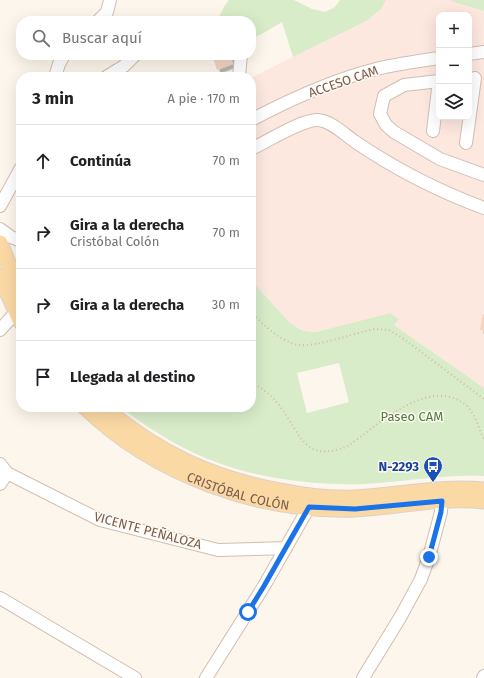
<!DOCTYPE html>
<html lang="es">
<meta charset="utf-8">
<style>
body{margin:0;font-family:"Fira Sans",sans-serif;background:#f2f2f2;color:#202124}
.controls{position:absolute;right:12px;top:12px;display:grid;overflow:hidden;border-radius:8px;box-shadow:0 4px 16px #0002}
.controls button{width:36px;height:36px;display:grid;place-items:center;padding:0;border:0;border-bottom:1px solid #e0e0e0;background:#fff;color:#202124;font:20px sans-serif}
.stop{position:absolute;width:12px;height:12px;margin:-9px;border:3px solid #1a73e8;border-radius:50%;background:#fff}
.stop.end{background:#1a73e8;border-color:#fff;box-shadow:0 1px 4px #0008}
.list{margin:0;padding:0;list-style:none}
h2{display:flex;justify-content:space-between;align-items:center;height:52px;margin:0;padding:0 16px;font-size:17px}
h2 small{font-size:13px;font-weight:400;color:#757577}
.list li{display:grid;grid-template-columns:26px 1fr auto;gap:12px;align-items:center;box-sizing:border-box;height:72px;padding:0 16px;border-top:1px solid #e0e0e0}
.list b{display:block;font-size:15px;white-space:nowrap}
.list p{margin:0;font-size:13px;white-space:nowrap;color:#757577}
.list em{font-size:13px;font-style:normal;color:#757577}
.icon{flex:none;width:22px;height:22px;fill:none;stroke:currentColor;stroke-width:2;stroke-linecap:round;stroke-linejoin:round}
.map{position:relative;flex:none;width:484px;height:678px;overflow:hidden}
.search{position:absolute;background:#fff;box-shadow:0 4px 16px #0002;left:16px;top:16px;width:240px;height:44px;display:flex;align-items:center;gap:10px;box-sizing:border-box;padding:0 14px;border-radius:16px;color:#757577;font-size:15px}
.panel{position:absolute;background:#fff;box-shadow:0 4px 16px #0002;left:16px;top:72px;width:240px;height:340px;border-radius:16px}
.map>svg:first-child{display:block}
.commercial{fill:#fde8e0;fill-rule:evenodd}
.green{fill:#d8ecc9;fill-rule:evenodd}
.building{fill:#f3d5c3;filter:url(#shadow)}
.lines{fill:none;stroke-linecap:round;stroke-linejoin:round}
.minor-casing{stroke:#d1beb0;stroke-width:14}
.major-casing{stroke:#dad1cd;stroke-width:17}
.path{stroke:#d9b8a5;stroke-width:2;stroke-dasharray:1 3;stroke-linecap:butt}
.minor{stroke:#fff;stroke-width:12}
.major{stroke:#fbd9a5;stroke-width:15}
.route{stroke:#1a73e8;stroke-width:5}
.labels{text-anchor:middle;stroke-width:3;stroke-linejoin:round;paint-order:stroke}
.street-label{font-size:13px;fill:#7a5c4d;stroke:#fffaf3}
.park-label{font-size:13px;fill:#537a41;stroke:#fffaf3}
.transit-label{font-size:13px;font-weight:bold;fill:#164399;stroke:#fffaf3;text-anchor:end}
</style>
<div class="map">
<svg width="484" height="678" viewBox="0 0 484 678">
<defs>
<filter id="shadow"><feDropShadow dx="3.5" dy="3.5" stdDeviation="0" flood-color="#0004"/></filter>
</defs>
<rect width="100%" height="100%" fill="#fdf6ec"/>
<path class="commercial" d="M386 0H450L484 11V388L394 325 390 313 316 332 303 331 290 323 251 280V78L368 19 375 15ZM439 15H469V117H439Z"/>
<path class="green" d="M229 0H294L312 9 325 12 335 7 340 0H386L381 9 368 20 293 57 282 22 262 34 251 38V21H217L225 5Z
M450 0H484V11L454 2Z
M251 280 290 323 303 331 316 332 390 313 399 319 394 325 484 388V476C444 474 403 482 363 484 303 486 238 476 184 448 161 436 140 422 120 407H251ZM339 363 349 402 307 413 297 373Z"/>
<path class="building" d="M220 55H230L233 64 217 70 213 58Z
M483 314H484V331L480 330Z"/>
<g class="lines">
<defs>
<path id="minor" d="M98 21 107 12 110 0
M469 54 484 52
M55 77 59 64 64 55
M106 77 124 66 135 55
M239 77 241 55
M439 81 404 85 384 96 380 114 386 125 394 132 440 159 484 175
M251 120C291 99 332 80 376 69 397 64 418 61 439 58
M433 131 439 81
M466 143 475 78
M251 149C267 142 302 119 318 120 331 121 344 134 354 141 395 169 438 191 484 208
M0 206 21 168
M0 229 11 237 21 241
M0 330 16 312
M0 464 7 473 100 520 218 550 286 548
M0 484 7 473
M0 598 135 678
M206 678 264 586 309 507
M363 678 401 616 421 579 429 557 441 512 442 493
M483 678 484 676"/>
<g id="major">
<path d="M0 243 21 294"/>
<path d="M0 276 21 322"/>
<path id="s1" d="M85 407C154 474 258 512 354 509 396 507 442 496 484 501"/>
<path d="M103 407C157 453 212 479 281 491 305 496 330 499 354 498 397 496 440 486 484 490"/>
</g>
</defs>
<use href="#minor" class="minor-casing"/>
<use href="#major" class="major-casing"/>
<path class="path" d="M251 311C261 324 283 343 299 345 314 347 350 335 366 331L374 329 389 330 401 337 484 399
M251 382C262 388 271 395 279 405 301 434 304 464 348 446 377 426 430 374 467 406 476 415 478 428 484 439"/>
<use href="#minor" class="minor"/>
<use href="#major" class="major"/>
</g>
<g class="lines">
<path class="route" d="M248 612 264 586 309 507 355 509 442 501 441 512 429 557"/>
</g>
<defs>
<symbol id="bus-pin" viewBox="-11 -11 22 30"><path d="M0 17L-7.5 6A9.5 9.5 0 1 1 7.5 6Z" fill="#1a4fb4" stroke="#fffaf3"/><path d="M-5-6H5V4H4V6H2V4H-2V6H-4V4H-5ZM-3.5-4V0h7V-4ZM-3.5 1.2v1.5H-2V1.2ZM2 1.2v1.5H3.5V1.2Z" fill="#fff"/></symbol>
</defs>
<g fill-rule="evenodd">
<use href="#bus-pin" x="422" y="455" width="22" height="30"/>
</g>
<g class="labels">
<g class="street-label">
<text transform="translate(343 81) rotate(-19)" y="5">ACCESO CAM</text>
<text dy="5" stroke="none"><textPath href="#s1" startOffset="177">CRISTÓBAL COLÓN</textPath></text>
<text transform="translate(148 530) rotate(15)" y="5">VICENTE PEÑALOZA</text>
</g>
<g class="park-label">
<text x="412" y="421">Paseo CAM</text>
</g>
<g class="transit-label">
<text x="419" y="471">N-2293</text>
</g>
</g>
</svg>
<div class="controls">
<button>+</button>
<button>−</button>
<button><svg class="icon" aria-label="layers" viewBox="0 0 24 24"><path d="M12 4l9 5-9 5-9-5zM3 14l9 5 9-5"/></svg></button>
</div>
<div class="stop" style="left:248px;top:612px"></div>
<div class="stop end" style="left:429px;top:557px"></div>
<div class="search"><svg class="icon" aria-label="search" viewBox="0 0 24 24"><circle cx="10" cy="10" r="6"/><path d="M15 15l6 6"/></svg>Buscar aquí</div>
<section class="panel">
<h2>3 min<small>A pie · 170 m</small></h2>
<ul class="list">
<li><svg class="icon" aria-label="ahead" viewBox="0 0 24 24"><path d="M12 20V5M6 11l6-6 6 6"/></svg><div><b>Continúa</b></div><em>70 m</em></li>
<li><svg class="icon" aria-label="right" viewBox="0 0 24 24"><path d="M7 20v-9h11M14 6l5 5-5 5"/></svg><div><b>Gira a la derecha</b><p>Cristóbal Colón</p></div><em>70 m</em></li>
<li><svg class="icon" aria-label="right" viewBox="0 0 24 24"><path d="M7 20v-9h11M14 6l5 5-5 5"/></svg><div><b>Gira a la derecha</b></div><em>30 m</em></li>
<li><svg class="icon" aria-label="arrive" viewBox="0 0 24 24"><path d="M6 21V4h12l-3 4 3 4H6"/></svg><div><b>Llegada al destino</b></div></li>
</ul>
</section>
</div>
